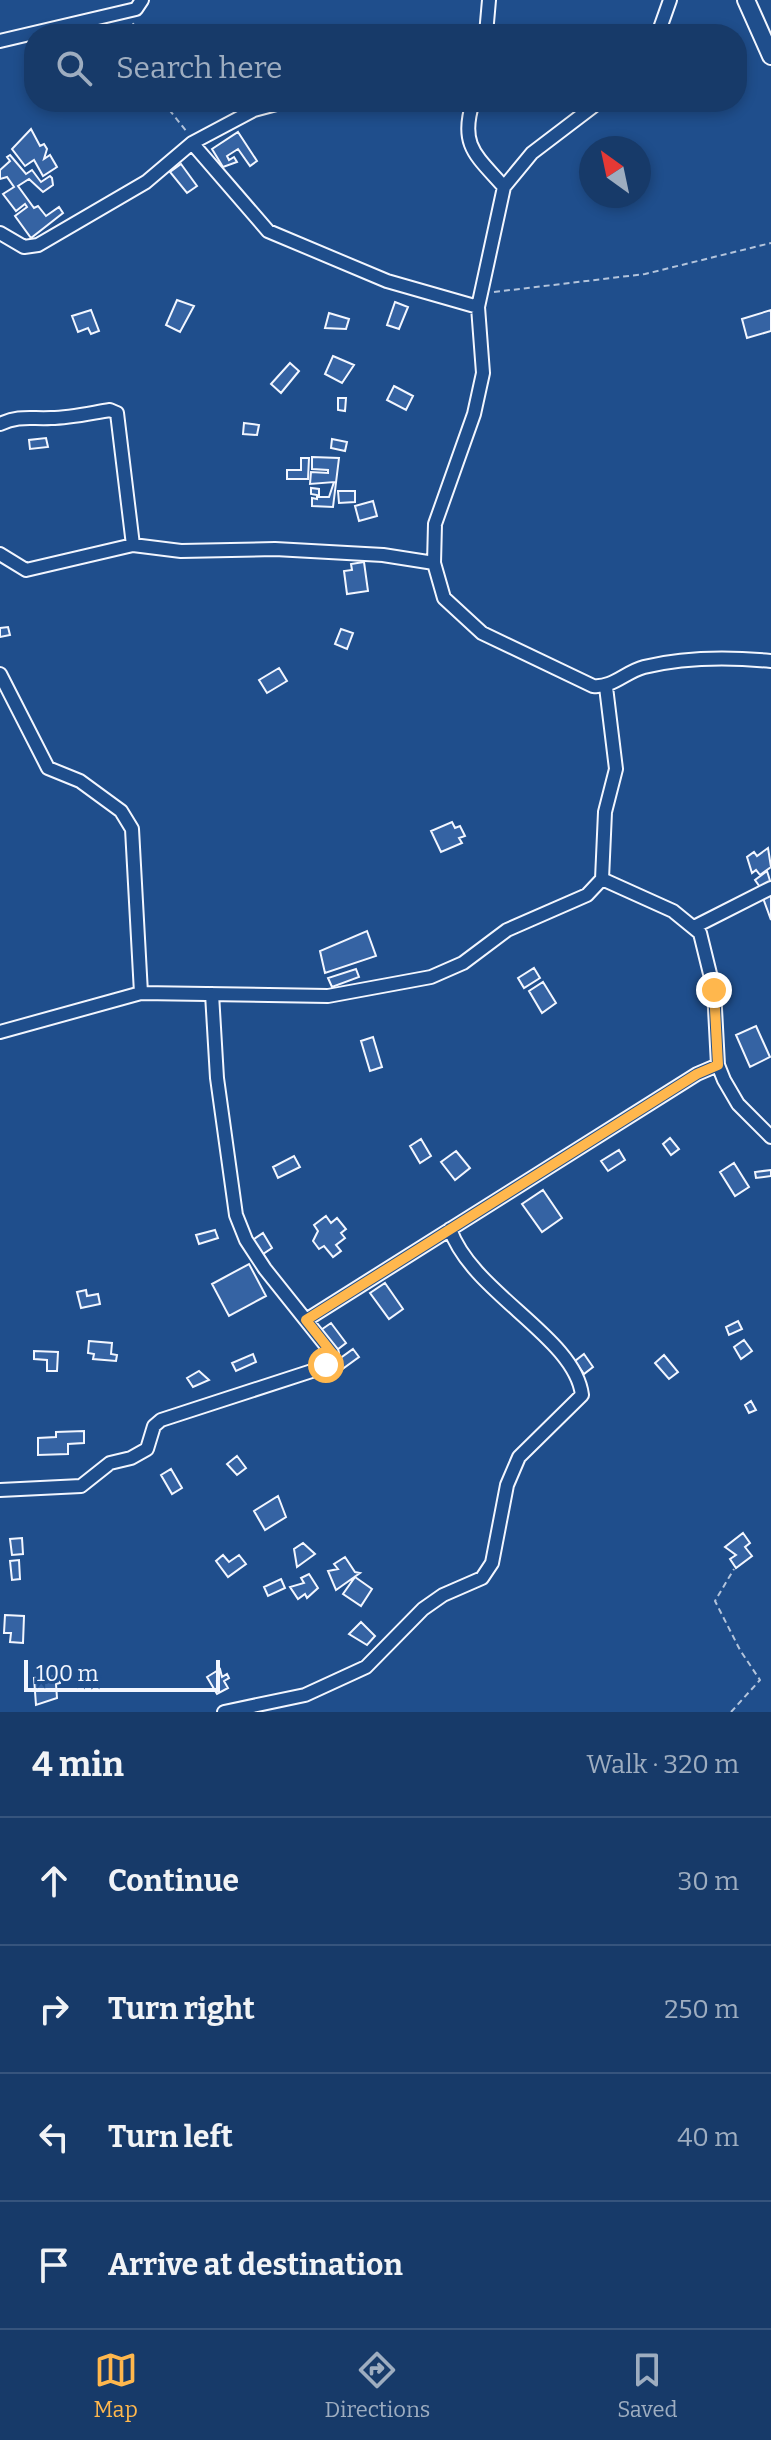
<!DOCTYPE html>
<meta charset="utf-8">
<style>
body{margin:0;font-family:Bitter,serif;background:#244571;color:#f1f3f6}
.compass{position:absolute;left:579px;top:136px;width:72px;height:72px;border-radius:50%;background:#173a69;box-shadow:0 4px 12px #0003;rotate:327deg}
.scale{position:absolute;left:24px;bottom:20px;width:196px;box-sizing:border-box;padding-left:8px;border:4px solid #f2f6ff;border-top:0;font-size:22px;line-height:28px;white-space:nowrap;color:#f2f6ff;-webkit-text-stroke:6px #1f4e8c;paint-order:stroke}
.stop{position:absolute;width:24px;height:24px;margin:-18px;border:6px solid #ffb74d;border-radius:50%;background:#fff}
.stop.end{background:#ffb74d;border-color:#fff;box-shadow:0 2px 8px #0008}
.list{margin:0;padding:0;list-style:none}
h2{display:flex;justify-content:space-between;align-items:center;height:104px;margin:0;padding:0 32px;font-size:34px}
h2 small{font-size:26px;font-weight:400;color:#9eadc0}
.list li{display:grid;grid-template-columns:52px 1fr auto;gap:24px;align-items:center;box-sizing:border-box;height:128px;padding:0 32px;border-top:2px solid #36547d}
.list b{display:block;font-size:30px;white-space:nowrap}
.list em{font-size:26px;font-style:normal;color:#9eadc0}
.icon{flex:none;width:44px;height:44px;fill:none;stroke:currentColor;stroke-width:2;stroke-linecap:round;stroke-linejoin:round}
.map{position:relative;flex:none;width:771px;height:1712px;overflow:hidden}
.search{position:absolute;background:#173a69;box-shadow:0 4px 12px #0003;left:24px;right:24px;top:24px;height:88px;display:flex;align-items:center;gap:20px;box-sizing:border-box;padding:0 28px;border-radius:32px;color:#9eadc0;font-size:30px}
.sheet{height:616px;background:#173a69}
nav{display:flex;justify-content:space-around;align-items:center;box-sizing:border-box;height:112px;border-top:2px solid #36547d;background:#173a69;font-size:22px;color:#9eadc0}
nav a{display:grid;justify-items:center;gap:4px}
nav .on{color:#ffb74d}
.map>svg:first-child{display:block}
.building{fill:#3563a3;stroke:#f2f6ff;stroke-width:2}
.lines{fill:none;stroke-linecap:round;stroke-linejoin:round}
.street-casing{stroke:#f2f6ff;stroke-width:16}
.secondary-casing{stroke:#f2f6ff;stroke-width:20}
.path{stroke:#b3c4dc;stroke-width:2;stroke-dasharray:6 4;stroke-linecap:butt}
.street{stroke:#1f4e8c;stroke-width:12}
.secondary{stroke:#1f4e8c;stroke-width:16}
.route{stroke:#ffb74d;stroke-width:10}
</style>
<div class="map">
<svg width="771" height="1712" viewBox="0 0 771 1712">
<rect width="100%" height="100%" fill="#1f4e8c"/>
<path class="building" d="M31 129 40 146 44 144 47 149 44 159 50 155 57 167 43 176 34 160 25 166 12 149Z
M238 132 257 161 250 166 238 149 227 156 229 160 234 157 237 162 223 167 212 149Z
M10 155 26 174 32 170 41 182 50 176 52 178 53 185 43 192 29 179 18 186 34 208 38 206 46 216 59 207 63 213 31 238 15 216 27 207 25 204 16 211 3 194 14 187 7 177 0 179V170L10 161 7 157Z
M181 164 197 186 187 193 170 172Z
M177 300 194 306 180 332 166 325Z
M395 302 408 307 399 329 387 325Z
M91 310 99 331 91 334 88 328 78 332 72 316Z
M771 310V331L747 338 742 319Z
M329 313 349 319 346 329 325 328Z
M333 356 354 365 342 383 325 374Z
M290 363 299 371 281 393 271 384Z
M394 386 413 396 406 410 387 400Z
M338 398H346L345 411 338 410Z
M244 423 259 425 257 435 243 434Z
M46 438 48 447 30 449 29 440Z
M332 439 347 442 345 451 331 448Z
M312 457 339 458 333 507 312 506V498L317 499V495L311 494V488L319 489V497H329L334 482 310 484 311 472 328 473V470L312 469Z
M301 458H309L308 479H287V470H301Z
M338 491H355V502L339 503Z
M373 501 377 516 359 521 355 506Z
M364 562 368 591 347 594 344 571 352 570 351 564Z
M8 627 10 635 0 637V628Z
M341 629 353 633 347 649 335 644Z
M279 668 287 681 267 693 259 680Z
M452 822 455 828 460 826 465 836 459 838 462 843 441 852 431 831Z
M768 848 771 867 760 875 756 870 752 873 747 857 754 852 757 856Z
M767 871 771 884 762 890 755 880Z
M771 894V920L763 898Z
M367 931 376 956 325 973 320 951Z
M534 968 540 978 524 988 518 978Z
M356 969 359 977 332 987 328 978Z
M543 982 556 1003 542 1013 529 991Z
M756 1026 770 1057 750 1067 736 1035Z
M373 1037 382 1067 370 1071 361 1041Z
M670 1138 679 1149 671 1155 663 1144Z
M421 1139 431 1156 420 1163 410 1146Z
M619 1150 625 1160 608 1171 601 1161Z
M456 1151 470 1168 455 1180 441 1162Z
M294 1156 300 1167 278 1178 273 1167Z
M734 1163 749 1187 735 1196 720 1172Z
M771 1170V1176L756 1178 755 1172Z
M543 1190 562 1218 542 1232 522 1204Z
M326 1216 331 1223 337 1218 346 1229 341 1233 345 1238 336 1245 341 1251 333 1257 324 1246 319 1249 313 1241 318 1231 314 1225Z
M215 1230 218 1238 199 1244 196 1235Z
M263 1233 272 1248 260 1256 251 1241Z
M249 1264 266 1296 229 1316 212 1284Z
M385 1283 403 1309 389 1319 370 1293Z
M86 1290 87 1296 98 1294 100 1304 81 1308 77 1292Z
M738 1321 742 1329 729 1335 726 1327Z
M331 1323 346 1343 333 1353 318 1332Z
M744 1340 752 1351 741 1359 734 1347Z
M89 1341 112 1343 111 1354 117 1355 116 1361 93 1359 94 1354 88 1353Z
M353 1349 359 1357 341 1370 335 1362Z
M34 1351 58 1352 57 1371H47V1360L34 1359Z
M253 1354 256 1362 236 1371 232 1363Z
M584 1354 593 1367 584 1374 575 1361Z
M664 1355 678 1372 669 1379 655 1363Z
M199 1371 209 1380 193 1387 187 1378Z
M751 1401 756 1410 749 1413 745 1405Z
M84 1431V1443L68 1444V1454L38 1455V1438L56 1437V1432Z
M237 1456 246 1468 237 1475 227 1464Z
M171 1469 182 1488 172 1494 161 1475Z
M278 1496 286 1517 265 1530 254 1511Z
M743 1533 750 1543 745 1547 752 1556 736 1568 730 1559 736 1555 725 1547Z
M22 1538 23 1554 12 1555 10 1539Z
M303 1543 315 1554 297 1567 294 1549Z
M223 1555 229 1562 239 1555 246 1564 228 1577 216 1561Z
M345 1557 355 1572 360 1573 336 1590 328 1571 338 1569 334 1564Z
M19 1560 20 1579 12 1580 10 1561Z
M309 1574 318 1588 307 1598 305 1594 298 1599 290 1587 304 1583 301 1578Z
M355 1577 372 1589 361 1606 343 1594Z
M281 1579 285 1588 268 1596 264 1587Z
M5 1615 24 1616 23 1643 10 1642 11 1633H4Z
M361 1622 375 1636 367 1645 349 1634Z
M220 1669 222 1677 227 1674 229 1678 224 1681 228 1688 217 1694 207 1677Z
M60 1676V1683L56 1684 57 1698 36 1705 34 1678Z"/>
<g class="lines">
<defs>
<path id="street" d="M486 34 489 0
M658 34 670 0
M0 41 136 9 142 0
M473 102C459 146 477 156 504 187L478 307 483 373 474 414 435 524 434 563 444 598 482 633 593 686C613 688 625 672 644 667 685 657 729 657 771 661
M192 143 268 231 387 281 478 307
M504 187 532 153 599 102
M0 233 24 247 38 245 146 182 192 143 254 110 284 102
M0 424C19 415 31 419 51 418 70 418 91 413 110 410L117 413 133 545
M0 554 26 570 133 545 181 551 275 549 383 555 434 563
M0 674 48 768 80 781 121 811 132 829 141 993
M602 879 673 911 700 933 714 990 718 1065 724 1080 738 1104 771 1137
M694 927 771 888
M0 1032 141 993 328 996 431 977 463 963 507 930 587 895 602 879 605 812 616 769 606 687
M306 1320 697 1074 718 1065
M0 1490 81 1486 110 1463 131 1458 147 1449 154 1426 161 1420 318 1369 332 1360V1353L265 1269 246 1240 236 1215 217 1078 212 994
M224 1712 305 1695 366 1667 423 1609 443 1595 482 1578 492 1563 507 1485 519 1457 582 1395C575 1337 472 1293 450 1229"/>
<path id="secondary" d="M746 0 771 56"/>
</defs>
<use href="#street" class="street-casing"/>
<use href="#secondary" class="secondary-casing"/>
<path class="path" d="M133 23 137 34
M163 102 187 132
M494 292 645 274 771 243
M731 1712 760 1680 740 1650 715 1601 734 1569"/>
<use href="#street" class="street"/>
<use href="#secondary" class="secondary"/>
</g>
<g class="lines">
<path class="route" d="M326 1365 332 1360V1353L306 1320 697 1074 718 1065 714 990"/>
</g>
</svg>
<svg class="compass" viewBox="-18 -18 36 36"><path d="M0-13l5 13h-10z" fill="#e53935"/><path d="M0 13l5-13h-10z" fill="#9eadc0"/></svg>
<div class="scale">100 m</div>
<div class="stop" style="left:326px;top:1365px"></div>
<div class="stop end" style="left:714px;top:990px"></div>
<div class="search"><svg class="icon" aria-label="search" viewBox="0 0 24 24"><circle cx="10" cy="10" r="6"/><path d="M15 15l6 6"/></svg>Search here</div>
</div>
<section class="sheet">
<h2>4 min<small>Walk · 320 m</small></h2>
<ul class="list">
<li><svg class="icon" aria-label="ahead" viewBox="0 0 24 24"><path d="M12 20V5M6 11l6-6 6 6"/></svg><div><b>Continue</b></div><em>30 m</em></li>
<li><svg class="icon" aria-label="right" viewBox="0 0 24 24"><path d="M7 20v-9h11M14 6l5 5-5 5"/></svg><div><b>Turn right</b></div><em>250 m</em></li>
<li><svg class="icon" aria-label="left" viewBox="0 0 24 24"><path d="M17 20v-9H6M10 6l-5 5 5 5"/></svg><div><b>Turn left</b></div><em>40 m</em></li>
<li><svg class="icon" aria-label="arrive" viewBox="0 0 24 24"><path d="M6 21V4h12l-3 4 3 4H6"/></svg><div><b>Arrive at destination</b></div></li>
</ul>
</section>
<nav>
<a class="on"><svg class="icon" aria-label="map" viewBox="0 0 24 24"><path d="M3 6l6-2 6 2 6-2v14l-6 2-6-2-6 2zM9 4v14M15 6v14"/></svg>Map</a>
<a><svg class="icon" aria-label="directions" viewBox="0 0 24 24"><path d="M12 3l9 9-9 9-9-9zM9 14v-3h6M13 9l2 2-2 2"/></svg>Directions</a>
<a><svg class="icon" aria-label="saved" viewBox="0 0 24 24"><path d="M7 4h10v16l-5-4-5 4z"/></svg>Saved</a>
</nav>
